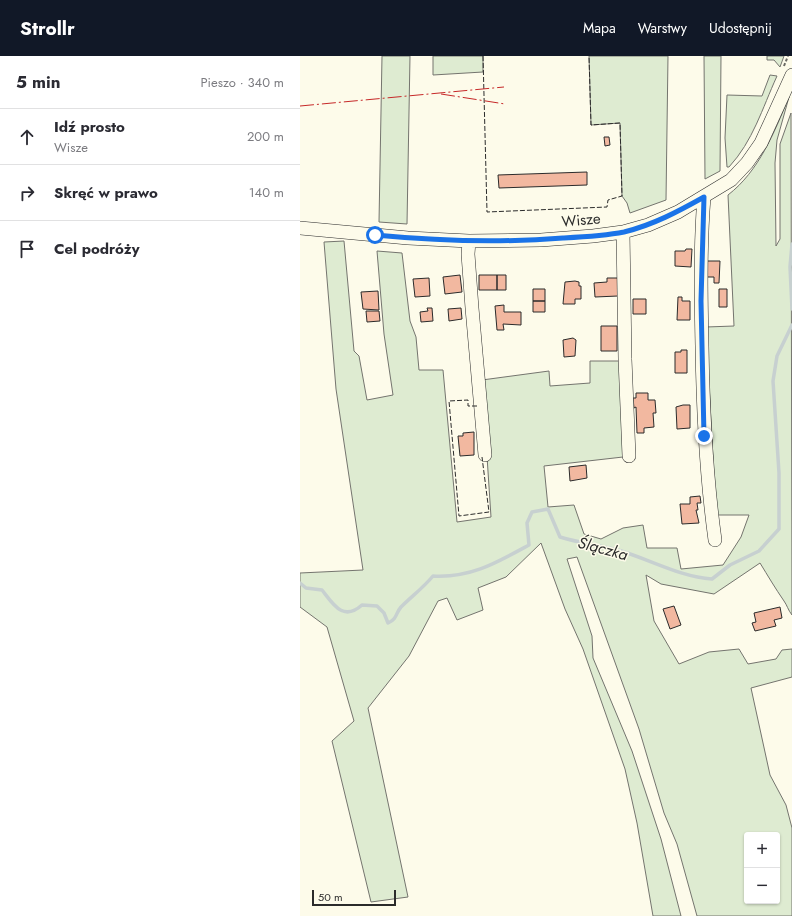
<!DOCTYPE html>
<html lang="pl">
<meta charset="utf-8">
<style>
body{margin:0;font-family:Jost,sans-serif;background:#f2f2f3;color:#2b2b33}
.controls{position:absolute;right:12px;bottom:12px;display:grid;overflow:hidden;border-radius:4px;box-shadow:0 1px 3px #0004}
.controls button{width:36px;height:36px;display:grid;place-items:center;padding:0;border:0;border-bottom:1px solid #e1e1e2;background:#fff;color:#2b2b33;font:20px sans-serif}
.scale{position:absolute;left:12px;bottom:10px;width:84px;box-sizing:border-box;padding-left:4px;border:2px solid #2b2b2b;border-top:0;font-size:11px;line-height:14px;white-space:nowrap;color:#2b2b2b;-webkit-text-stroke:3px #fdfbea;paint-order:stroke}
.stop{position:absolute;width:12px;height:12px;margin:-9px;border:3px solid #1a73e8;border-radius:50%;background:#fff}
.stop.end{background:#1a73e8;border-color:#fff;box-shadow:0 1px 4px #0008}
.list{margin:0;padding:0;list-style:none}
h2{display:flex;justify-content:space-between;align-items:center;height:52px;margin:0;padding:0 16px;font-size:17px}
h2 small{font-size:13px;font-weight:400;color:#7c7c81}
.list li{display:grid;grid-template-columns:26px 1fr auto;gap:12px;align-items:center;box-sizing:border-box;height:56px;padding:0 16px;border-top:1px solid #e1e1e2}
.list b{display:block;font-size:15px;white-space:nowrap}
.list p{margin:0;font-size:13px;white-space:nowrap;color:#7c7c81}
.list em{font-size:13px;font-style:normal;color:#7c7c81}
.icon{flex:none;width:22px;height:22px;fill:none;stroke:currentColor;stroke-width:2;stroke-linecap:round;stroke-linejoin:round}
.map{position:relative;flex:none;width:492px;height:860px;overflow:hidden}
header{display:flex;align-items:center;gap:24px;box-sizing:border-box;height:56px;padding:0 20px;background:#111827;color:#fff}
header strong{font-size:19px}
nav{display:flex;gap:22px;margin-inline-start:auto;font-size:14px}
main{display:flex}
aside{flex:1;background:#fff}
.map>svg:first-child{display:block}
.green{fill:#deebd1;stroke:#74746e;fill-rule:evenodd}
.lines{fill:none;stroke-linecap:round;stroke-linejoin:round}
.stream{stroke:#c7d0d0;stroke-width:3.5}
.building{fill:#f2b8a0;stroke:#2b2b2b}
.minor-casing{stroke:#2b2b2b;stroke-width:14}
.path{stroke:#6a6964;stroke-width:2;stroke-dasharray:3 2;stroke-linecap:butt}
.minor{stroke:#fdfbea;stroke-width:13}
.fence{stroke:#2b2b2b;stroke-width:1;stroke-dasharray:5 2;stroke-linecap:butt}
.power{stroke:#c62828;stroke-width:1;stroke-dasharray:14 3 2 3;stroke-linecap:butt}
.route{stroke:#1a73e8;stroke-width:5}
.labels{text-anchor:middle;stroke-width:3;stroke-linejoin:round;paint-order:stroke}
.street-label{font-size:15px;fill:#2b2b2b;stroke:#fdfbea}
.water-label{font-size:16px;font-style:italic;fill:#2b2b2b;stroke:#fdfbea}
</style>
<header>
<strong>Strollr</strong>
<nav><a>Mapa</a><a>Warstwy</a><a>Udostępnij</a></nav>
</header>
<main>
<aside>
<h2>5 min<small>Pieszo · 340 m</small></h2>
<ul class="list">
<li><svg class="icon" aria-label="ahead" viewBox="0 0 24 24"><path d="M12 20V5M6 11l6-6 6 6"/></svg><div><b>Idź prosto</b><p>Wisze</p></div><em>200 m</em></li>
<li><svg class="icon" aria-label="right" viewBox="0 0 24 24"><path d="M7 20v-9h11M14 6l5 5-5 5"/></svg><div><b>Skręć w prawo</b></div><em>140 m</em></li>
<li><svg class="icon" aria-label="arrive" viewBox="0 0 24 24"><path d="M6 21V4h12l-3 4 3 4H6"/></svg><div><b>Cel podróży</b></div></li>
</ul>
</aside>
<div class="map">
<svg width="492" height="860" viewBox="0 0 492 860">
<rect width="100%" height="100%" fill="#fdfbea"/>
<path class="green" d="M82 0H110L107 168 79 166Z
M133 0H183V16L133 19Z
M289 0H368L366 144 330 157 327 147 322 140 320 67 291 69Z
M404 0H421L420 115 405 123Z
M467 0H484L480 11 474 4H467Z
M470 19 477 20C462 53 453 85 429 111H427L425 82 427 39 462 40Z
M489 41 477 84 475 107 476 190 480 183V88L491 57 492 559C488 554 487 549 484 545 475 532 468 520 460 507L414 538 361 528 346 519 354 565 379 608 409 596 439 593 448 608 476 603 482 594 492 593V621L451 632 470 719 486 749 492 772V860H397L377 788 364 757 339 673 277 501 267 503 292 580 293 602 332 695 361 783 381 860H353L337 767 325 713 283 593 265 553 241 487 206 521 178 532 183 554 157 564 147 542 138 545 109 600 68 652 108 841 71 846 32 685 54 665 27 571 0 551V517L63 514 36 333 24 186 44 185 54 295 59 300 67 344 93 339 84 278 77 195 102 197 110 265 116 281 119 314H143L157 466 191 461 182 324 249 315 250 330 290 327V305H320L323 401 244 410 248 451 274 449 284 478 301 483 323 472 343 469 347 492H377L381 513 423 509 441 481 449 459H416L406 271 434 270 428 139C459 115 474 77 489 41ZM447 779H477V845H447Z"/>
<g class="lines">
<path class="stream" d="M492 188 490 211 492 253
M0 527 6 532 22 534C33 548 43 566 62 549L77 550 84 557 88 567C98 562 95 558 101 551 112 540 123 532 133 520 171 522 196 507 229 489L227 467 232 456 248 453 260 481C279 487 299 489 318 494 349 503 380 521 412 523L430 509 459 495 479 473V417L473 325 477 300 492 269"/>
</g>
<path class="building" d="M304 81H309L310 89 305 90Z
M287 116V129L199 132 198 119Z
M386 193H392L391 211 375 210V195H385Z
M406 205H420L419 227H414V221H406Z
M160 219 162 236 145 238 143 221Z
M179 219H197V234H179Z
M197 219H206V234H197Z
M129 222 130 240 115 241 113 223Z
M307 222H318V240L295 241 294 227 307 226Z
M275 225 279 226V230H281V243H275V248H263L265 226Z
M233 233H245V245H233Z
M419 233H427V251H419Z
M78 235 79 254 63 253 61 236Z
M378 241H382V245H390V264H377Z
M333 243H346V258H333Z
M233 245H245V256H233Z
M204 249V256H221V269L203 268 204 274H197L195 250Z
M127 252H132L133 265 121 266 120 256 128 255Z
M161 252 162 263 149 265 148 253Z
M66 255H79L80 265 67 266Z
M301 270H317V295H301Z
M273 282 276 284 275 300 264 301 263 284Z
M381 294H387V317H375V296H381Z
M336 337H348V344H355L356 357H353L354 371 344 372V377H337L336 351 334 352 333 342H336Z
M383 349H390V372L377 373 376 351Z
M174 376V399L160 400 158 380H163V377Z
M286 409 287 422 270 425 269 411Z
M400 440 401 447H397L398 454H396L399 467 382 468 380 448H390V441Z
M374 550 381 569 370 573 363 553Z
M480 551 482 562 474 564 476 570 455 575 452 567 456 566 454 557Z"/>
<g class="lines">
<defs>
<path id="minor" d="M404 141C400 191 401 240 402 290 403 355 406 419 415 484
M0 172 108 182 169 185 241 184 293 180 323 176 348 169 378 156 431 124 447 107 461 87 492 19
M323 176 325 303 329 400
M169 185 168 198 172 252 185 399"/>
</defs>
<use href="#minor" class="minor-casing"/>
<path class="path" d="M484 10 488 0"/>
<use href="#minor" class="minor"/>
<path class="fence" d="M183 0 187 156 307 151 308 144 322 140 320 67 291 69 289 0
M177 350H168V344L149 345 159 460 189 456 182 401"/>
<path class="power" d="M141 38 205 48
M0 50 204 31"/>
</g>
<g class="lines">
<path class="route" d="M75 179C138 185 201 187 263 182 283 181 304 180 324 176 353 169 379 155 404 141L401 245 404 380"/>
</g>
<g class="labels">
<g class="street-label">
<text transform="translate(281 164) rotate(-5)" y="5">Wisze</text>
</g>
<g class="water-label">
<text transform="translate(303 492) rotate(15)" y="6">Ślączka</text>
</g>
</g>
</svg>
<div class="controls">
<button>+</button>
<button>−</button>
</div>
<div class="scale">50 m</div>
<div class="stop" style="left:75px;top:179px"></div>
<div class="stop end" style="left:404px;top:380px"></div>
</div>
</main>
